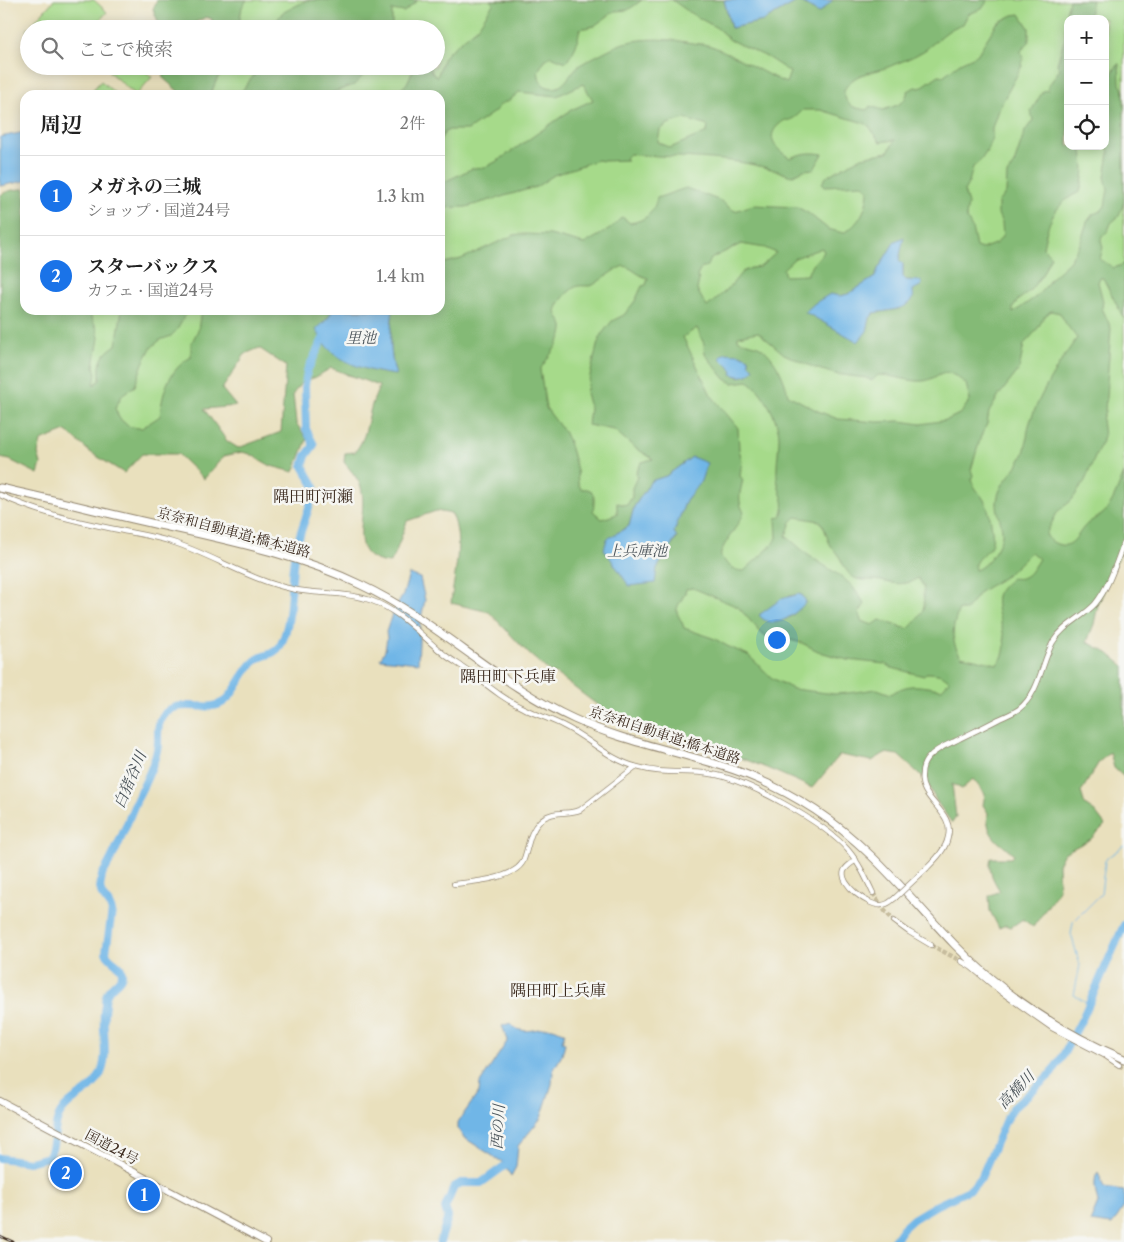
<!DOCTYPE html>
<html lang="ja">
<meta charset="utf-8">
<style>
body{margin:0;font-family:"Libre Caslon Text","Noto Serif JP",serif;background:#f2f2f2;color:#222}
.controls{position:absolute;right:15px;top:15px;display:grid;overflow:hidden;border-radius:10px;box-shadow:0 2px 12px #0003}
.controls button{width:45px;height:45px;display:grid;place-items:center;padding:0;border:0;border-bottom:1px solid #e0e0e0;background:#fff;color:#222;font:25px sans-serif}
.you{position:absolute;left:776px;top:639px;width:18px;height:18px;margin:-12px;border:4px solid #fff;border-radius:50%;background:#1a73e8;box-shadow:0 0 0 8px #1a73e833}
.badge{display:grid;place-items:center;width:32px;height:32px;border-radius:50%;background:#1a73e8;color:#fff;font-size:16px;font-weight:700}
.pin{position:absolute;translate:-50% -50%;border:2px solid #fff;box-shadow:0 1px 5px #0006}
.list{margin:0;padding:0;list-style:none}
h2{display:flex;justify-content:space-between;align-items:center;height:65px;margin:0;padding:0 20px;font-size:21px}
h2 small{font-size:16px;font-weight:400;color:#767676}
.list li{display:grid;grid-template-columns:32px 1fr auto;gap:15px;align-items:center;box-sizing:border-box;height:80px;padding:0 20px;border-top:1px solid #e0e0e0}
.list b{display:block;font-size:19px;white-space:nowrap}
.list p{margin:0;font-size:16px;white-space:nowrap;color:#767676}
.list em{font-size:16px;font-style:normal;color:#767676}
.icon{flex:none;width:28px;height:28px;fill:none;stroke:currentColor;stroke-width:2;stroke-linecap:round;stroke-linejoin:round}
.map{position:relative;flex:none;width:1124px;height:1242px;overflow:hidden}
.search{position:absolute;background:#fff;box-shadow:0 2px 12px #0003;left:20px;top:20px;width:425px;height:55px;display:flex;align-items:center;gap:12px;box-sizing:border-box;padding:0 18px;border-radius:28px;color:#767676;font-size:19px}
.panel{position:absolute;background:#fff;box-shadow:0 2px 12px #0003;left:20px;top:90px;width:425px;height:225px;border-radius:15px}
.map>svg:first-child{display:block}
.green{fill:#a6da8a;stroke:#708254;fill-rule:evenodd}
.forest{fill:#84ba76;stroke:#60724a;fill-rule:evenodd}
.water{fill:#70b6e7;stroke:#567082}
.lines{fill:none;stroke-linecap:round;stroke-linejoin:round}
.stream{stroke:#70b6e7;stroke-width:1}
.river{stroke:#70b6e7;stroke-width:8}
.tertiary-tunnel{stroke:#c6bc9d;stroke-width:4.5;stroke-dasharray:4.5 2;stroke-linecap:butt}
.tertiary-casing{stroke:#92856e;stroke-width:6}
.trunk-casing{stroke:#92856e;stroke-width:8}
.motorway-casing{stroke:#92856e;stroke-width:9}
.tertiary{stroke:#fff;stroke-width:4.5}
.trunk{stroke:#fff;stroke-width:6}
.motorway{stroke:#fff;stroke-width:7}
.rail-casing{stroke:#3b2a1e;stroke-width:3}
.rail{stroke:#f6f6f2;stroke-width:1;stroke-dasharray:4;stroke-linecap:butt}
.tertiary-bridge-casing{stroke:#92856e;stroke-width:6;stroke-linecap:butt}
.tertiary-bridge{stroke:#fff;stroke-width:4.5}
.labels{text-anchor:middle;stroke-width:5;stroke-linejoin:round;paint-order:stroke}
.street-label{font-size:14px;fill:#3b2a1e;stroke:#f6f6f2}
.water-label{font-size:15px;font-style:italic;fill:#4b545a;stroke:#f6f6f2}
.quarter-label{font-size:16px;fill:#3b2a1e;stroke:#f6f6f2}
</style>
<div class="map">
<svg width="1124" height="1242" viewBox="0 0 1124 1242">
<rect width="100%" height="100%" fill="#f6f6f2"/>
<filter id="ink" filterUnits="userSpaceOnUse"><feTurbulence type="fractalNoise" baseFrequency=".02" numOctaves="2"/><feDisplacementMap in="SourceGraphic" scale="10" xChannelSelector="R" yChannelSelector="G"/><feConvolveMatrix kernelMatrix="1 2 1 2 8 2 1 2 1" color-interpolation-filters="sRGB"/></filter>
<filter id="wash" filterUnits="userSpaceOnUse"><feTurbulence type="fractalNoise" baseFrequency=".0096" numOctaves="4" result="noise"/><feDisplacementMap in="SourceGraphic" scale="20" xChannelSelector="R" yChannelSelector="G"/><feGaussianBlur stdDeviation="1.12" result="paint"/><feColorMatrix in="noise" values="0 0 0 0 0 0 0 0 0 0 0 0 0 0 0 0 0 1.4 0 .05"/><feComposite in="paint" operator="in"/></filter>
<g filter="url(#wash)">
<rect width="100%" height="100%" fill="#e9e0bd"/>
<path class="green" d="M54 0H94L107 12 92 29H29V34L26 31Z
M236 0H1124V514L1021 659 921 722 727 679 471 398 347 375 291 328 242 344 147 445 83 403 39 310H440V95H186L201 66H436V29H221ZM1068 19H1105V146H1068Z
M114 66H139L152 77 136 95 109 72Z
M101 81 117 95H88Z"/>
<path class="forest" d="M157 0H247L242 7 238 29H212V19L206 17 194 23 189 29H161L153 9Z
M307 0H418L404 12 392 10V24L390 29H271L282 13Z
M490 0 526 1 530 0H642L628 10 615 11 594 26 580 29C578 34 579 37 577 42 577 46 569 59 566 62L551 56 545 60 538 71 540 81 545 86C562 93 567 78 577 67 580 64 618 44 624 43 647 37 670 39 692 43 700 44 707 44 714 47 739 57 762 73 786 83L790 72 767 57 730 40 717 28 692 14 672 0H724L731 28 763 21 798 1 819 13 833 0H988L982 9 968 14 963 24C948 28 937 41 925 50 916 56 903 61 893 65 877 73 852 71 844 91 845 106 854 108 867 110L870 106 883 110 898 105 905 99 908 91 915 87 920 88 939 75 943 76 960 63 977 55 997 23 1013 15 1020 14 1029 28V42L1021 51 1023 58 1022 66 998 110 992 128V138L987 151 981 160 973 167 969 182 964 191 968 204 966 217 972 228 976 247 982 249 997 243 1003 235 1002 223 998 214V202L1006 193 1007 174 1014 164 1025 131 1033 120 1031 111 1043 91 1048 90 1049 85 1060 69 1057 64 1065 38 1066 13 1069 0H1092L1089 16 1084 19H1068V146H1081C1085 168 1085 171 1080 192 1055 202 1047 224 1043 248L1051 256 1042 275 1028 293 1018 300 1013 308V313L1037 296 1046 286 1050 279 1069 262 1080 244 1087 222 1093 214 1101 211 1105 206 1108 189 1105 177 1109 153 1107 146 1111 131 1106 119 1110 104 1107 96 1110 89 1108 84 1110 76 1119 63 1120 84 1124 92V202L1119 216 1111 223 1108 231 1102 237 1101 240 1103 247 1100 259 1114 268 1124 264V319L1103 278H1100L1098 282 1103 301 1102 308 1111 328 1105 411 1102 419 1104 436 1084 483 1071 501 1058 511 1046 534C1048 539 1052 542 1057 544 1074 550 1077 533 1087 524 1094 518 1102 517 1108 508 1115 498 1119 484 1124 473V545L1098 605 1094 624 1087 642 1108 653 1124 666V777L1114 768 1110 752 1099 762 1081 792 1085 805 1095 812 1105 825 1091 839 1064 853 1058 864 1059 890 1033 927 1023 919 1011 927 1006 925 999 928 990 911 989 896 1000 891C994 881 987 870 991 858H1011L1014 854C999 843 985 835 988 813L983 805 985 794 973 779 962 789 952 784 956 817 952 823 937 802 925 779 898 755 885 753 872 761 840 755 812 788C772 769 730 753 688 740 672 736 654 735 639 729 609 717 583 693 556 674L550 672 528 653 489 612 451 603C454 575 464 541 452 514L436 511 407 521 394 557 389 563C345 558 367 520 362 492 361 481 351 471 344 462L345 453 355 452C367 436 366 426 371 408 373 400 377 393 379 386L331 368 316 377 301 383 293 394 296 423 307 439 294 472 271 466 250 454 242 452 224 456 204 479 178 454H142L124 473 90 452 66 431 41 441 38 454 41 464 38 474 10 460 0 458V196C6 190 17 189 25 189V310H88L97 329 99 338 94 366 96 374 94 385 100 380C99 361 101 355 116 345L122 310H188L177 330 171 336 160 340 151 348 143 363 135 386 123 394 115 408 119 418 128 426 138 428H142L160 416C163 390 168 371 191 357V344L198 330 201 310H333L328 318 316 330 395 375C390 350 389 336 393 310H440V264L461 259 514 235 522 234 550 235 584 244 610 229 622 217 630 223C645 221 654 213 657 198L686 188 721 201 731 209 735 211 753 205 797 207 808 213 828 229 843 233C859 225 868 208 868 189L862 184 825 186 822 183 827 176 862 157 888 152 895 140 880 142 869 126 864 123 821 110H803C799 114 795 118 790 120 785 121 786 119 782 122 763 136 775 149 790 158 802 153 810 152 823 154L814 169 804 170 791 176C740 155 683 159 629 154L625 158 627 160 604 161 597 160 554 175 536 187 466 207 440 208V184L473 168 486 167 499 160 571 110 593 100 583 84 557 96 519 92 510 100 501 104 494 112 468 130H449L445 132 440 140V95H389C396 92 405 88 408 81 411 75 412 71 416 66H430L432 73 437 77 443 59 448 52 478 27 493 4ZM685 119 708 126 707 132 670 148 658 142 660 130 668 124ZM895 241 899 260 903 264V277L906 280 920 281 899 309 874 313 870 318 867 331 830 294 840 296 848 294 875 277 878 269ZM741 244 765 248 776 253 760 267 751 268 742 272 729 288 707 307 697 290 699 280 697 276 702 267H706L712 258ZM822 248 824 252 812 265 807 275 785 276 783 269 795 258ZM624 266C633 268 638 276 648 278L646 285 642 286 635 301 624 315 612 321 601 335 597 346 586 393 590 408 588 425 614 430 634 447 653 459 642 462 636 472 637 477 632 488V497L627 505 617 503V514L602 519 593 511C595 500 596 487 581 489L578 483 577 470 570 445 565 433 546 408 540 370C546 359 565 339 563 326 562 321 557 317 556 312 557 303 570 288 578 286 583 285 589 287 593 285 603 279 612 270 624 266ZM1051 311 1060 313 1066 324 1077 338C1059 363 1040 393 1030 422 1026 433 1028 444 1023 455 1016 472 999 481 997 501 996 511 1003 525 1002 535 1001 546 985 568 975 570 972 557 990 554 992 542 994 533 989 508 984 500 980 493 974 488 971 480L973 475 971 470 981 436 987 424 989 412 1000 394 1019 370 1024 344 1036 331 1045 316ZM697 328 704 344 705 354 725 379 733 383 748 381C762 389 779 420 779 437 779 452 775 469 778 484 781 499 787 500 781 517L776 518 777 538 769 548 744 571C736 571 732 568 726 563 726 562 722 558 721 557 718 549 741 523 744 512 737 502 740 491 743 480L740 476 742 461 739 449 738 428 711 395 683 337ZM758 332 784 354 815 368 835 374 866 378 872 381 878 375C891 375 904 380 917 381 942 383 937 359 966 384L970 400 961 413 947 420 921 424 900 421 878 422 838 419 818 411 788 395C785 379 774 355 760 347 753 343 744 344 738 339V336ZM259 348 286 366 281 432 238 448 227 441 204 409 236 406 222 389 245 354ZM736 354 749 358V363L754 369 748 375 739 377 732 374 733 371 720 358ZM692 457 701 481 686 500 674 532 677 538 657 568 607 539 629 526 634 507 651 481 666 476ZM796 517 820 521C826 529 826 537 831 546 833 549 836 552 838 555 844 564 846 575 857 579 863 581 873 579 881 581 895 584 905 586 918 578L924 587C922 593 924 598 924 604 924 614 915 622 908 629L880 620 873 625 861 621 859 613 865 604 852 586 842 577 808 555 786 536 791 522ZM1031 552 1039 559C1031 570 1028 581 1012 578 1006 583 999 588 997 596 993 615 1016 647 997 664L961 656C950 641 952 627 959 610H966L980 592 1007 575ZM693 588 738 607 763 635 774 640 783 642 790 640 802 643 820 652 848 660 885 664 892 668 924 676 926 673C935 673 944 674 949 681L942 689C920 687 911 681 891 694L877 689 848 693 835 694 793 689 772 678 748 655 727 646 715 639 684 628C683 622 678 617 677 612 676 604 685 598 686 589ZM799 594 803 596C797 615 793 617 774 623L759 615 790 596Z
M171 66H233L218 77 211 93 207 95H175L178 91 162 77Z
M261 66H373L354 85 325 95H235L241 92Z"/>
<path class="water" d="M724 0H833L819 13 798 1 763 21 731 28Z
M25 132V181L0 186V137Z
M904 237 899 260 903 264V277L906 280 921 281 922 285 913 290C913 293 914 296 913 298 909 310 884 311 874 313L870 318 867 331 858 342 805 312 815 303 830 294 840 296 848 294 875 277 878 269 895 241Z
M333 310H393C390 333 389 353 396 375 371 372 344 365 327 347 322 342 320 335 316 330L328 318Z
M725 353 740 354 749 358V363L754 369C748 377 740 378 732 374L733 371 720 358Z
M692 457 707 463 701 481 686 500 674 532 677 537 657 568 655 583 629 586 604 549 607 539 629 526 634 507 651 481 666 476Z
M409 574 420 578 425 600 420 623 418 663 380 659 385 650 387 638 386 632 392 614 403 595Z
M799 594 803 596 806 602C796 614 773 633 759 615L781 599Z
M510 1023C522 1038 538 1026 553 1028 557 1029 562 1032 565 1033L562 1041 565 1043 562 1055 553 1071 552 1084 541 1118 518 1146 516 1167 511 1176 502 1162 463 1137 458 1129V1122L479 1092 480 1083 508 1040 502 1026Z
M1098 1172 1104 1188 1124 1191V1207L1112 1225 1090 1222 1098 1203C1096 1194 1092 1180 1098 1172Z"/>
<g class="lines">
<path class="stream" d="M1090 1004 1074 995 1080 965 1071 934 1073 922 1101 894 1105 861 1108 857 1124 846"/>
<path class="river" d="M0 1158 29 1162 48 1157C57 1144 52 1128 60 1114 69 1098 91 1093 99 1077 111 1057 100 1027 105 1005 105 1000 106 994 109 990 113 984 123 980 122 972 121 963 108 961 106 952L112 911 109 904 102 895 100 888 102 875C117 852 126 825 137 799 144 784 154 767 157 750 160 739 155 728 162 717 177 695 207 715 225 701 238 690 242 672 255 661 262 654 274 656 280 646 294 620 289 581 295 552 300 530 310 509 315 487L303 466 306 456 314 445 306 429 305 386 307 371 326 333
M440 1242 448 1217 445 1208 454 1187 461 1183H481L510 1162V1159
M893 1242 902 1229 913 1219 935 1206 971 1189 981 1178 1006 1119 1013 1108 1051 1074 1062 1057 1083 1017 1124 925"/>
</g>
</g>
<g filter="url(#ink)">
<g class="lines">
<path class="tertiary-tunnel" d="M873 893 885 911 894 921
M931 945 961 961
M1119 1065 1124 1068"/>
<defs>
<path id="tertiary" d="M0 495C36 512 75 521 114 529 133 533 153 536 172 542 213 555 249 580 292 589 318 595 343 591 370 600 401 611 420 635 445 655 453 661 462 666 470 672 487 685 503 699 523 708 536 715 551 719 564 726 590 739 608 759 637 767 664 775 685 770 711 774 746 779 825 823 848 850 859 863 866 878 873 893
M856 860C852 863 846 866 844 871 839 884 869 907 882 905 888 905 891 901 895 898
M927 868C935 860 946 849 948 837 955 811 918 800 922 774 922 768 925 761 929 757 936 749 946 745 955 741 969 734 984 727 999 719 1006 716 1013 713 1019 709 1040 692 1041 664 1053 642 1063 625 1082 618 1095 604 1109 587 1116 563 1124 542
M454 884C472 882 518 879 524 859 529 845 529 832 540 821 551 810 567 815 580 810L635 767
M894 921 909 932 931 945
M961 961 971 967 1001 992 1052 1028 1104 1055 1119 1065"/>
<path id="trunk" d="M0 1101 266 1242"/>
<path id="motorway" d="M0 488C55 500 109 514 164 526 231 541 299 555 361 585 438 621 497 684 574 719 622 741 672 750 722 766 755 776 786 791 815 810 870 846 909 897 954 944 1002 994 1060 1032 1124 1059"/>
</defs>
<use href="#tertiary" class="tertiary-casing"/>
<use href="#trunk" class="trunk-casing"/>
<use href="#motorway" class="motorway-casing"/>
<use href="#tertiary" class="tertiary"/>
<use href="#trunk" class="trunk"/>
<use href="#motorway" class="motorway"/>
<defs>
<path id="rail" d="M0 1236 13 1242"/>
</defs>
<use href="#rail" class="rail-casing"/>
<use href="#rail" class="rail"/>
<defs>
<path id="tertiary-bridge" d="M895 898 927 868"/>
</defs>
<use href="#tertiary-bridge" class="tertiary-bridge-casing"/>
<use href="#tertiary-bridge" class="tertiary-bridge"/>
</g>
</g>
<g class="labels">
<g class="street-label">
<text transform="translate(234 532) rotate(15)" y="5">京奈和自動車道;橋本道路</text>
<text transform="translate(665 735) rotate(18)" y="5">京奈和自動車道;橋本道路</text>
<text transform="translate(112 1147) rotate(28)" y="5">国道24号</text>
</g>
<g class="water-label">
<text x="361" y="343">里池</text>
<text x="637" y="556">上兵庫池</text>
<text transform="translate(130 780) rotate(-67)" y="5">白猪谷川</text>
<text transform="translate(1016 1090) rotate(-46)" y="5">高橋川</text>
<text transform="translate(498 1127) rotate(-87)" y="5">西の川</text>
</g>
<g class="quarter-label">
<text x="313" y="502">隅田町河瀬</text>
<text x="508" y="682">隅田町下兵庫</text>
<text x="558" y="996">隅田町上兵庫</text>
</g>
</g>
</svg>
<div class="controls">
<button>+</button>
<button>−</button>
<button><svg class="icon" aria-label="locate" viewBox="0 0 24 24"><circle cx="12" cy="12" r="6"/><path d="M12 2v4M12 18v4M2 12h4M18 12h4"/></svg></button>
</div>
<div class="you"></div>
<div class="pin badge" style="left:144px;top:1195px">1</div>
<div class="pin badge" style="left:66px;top:1173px">2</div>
<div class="search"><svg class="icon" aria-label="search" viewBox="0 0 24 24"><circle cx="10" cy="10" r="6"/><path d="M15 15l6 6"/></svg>ここで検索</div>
<section class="panel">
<h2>周辺<small>2件</small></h2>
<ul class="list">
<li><span class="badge">1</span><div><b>メガネの三城</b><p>ショップ · 国道24号</p></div><em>1.3 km</em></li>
<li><span class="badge">2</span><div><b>スターバックス</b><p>カフェ · 国道24号</p></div><em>1.4 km</em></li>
</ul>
</section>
</div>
